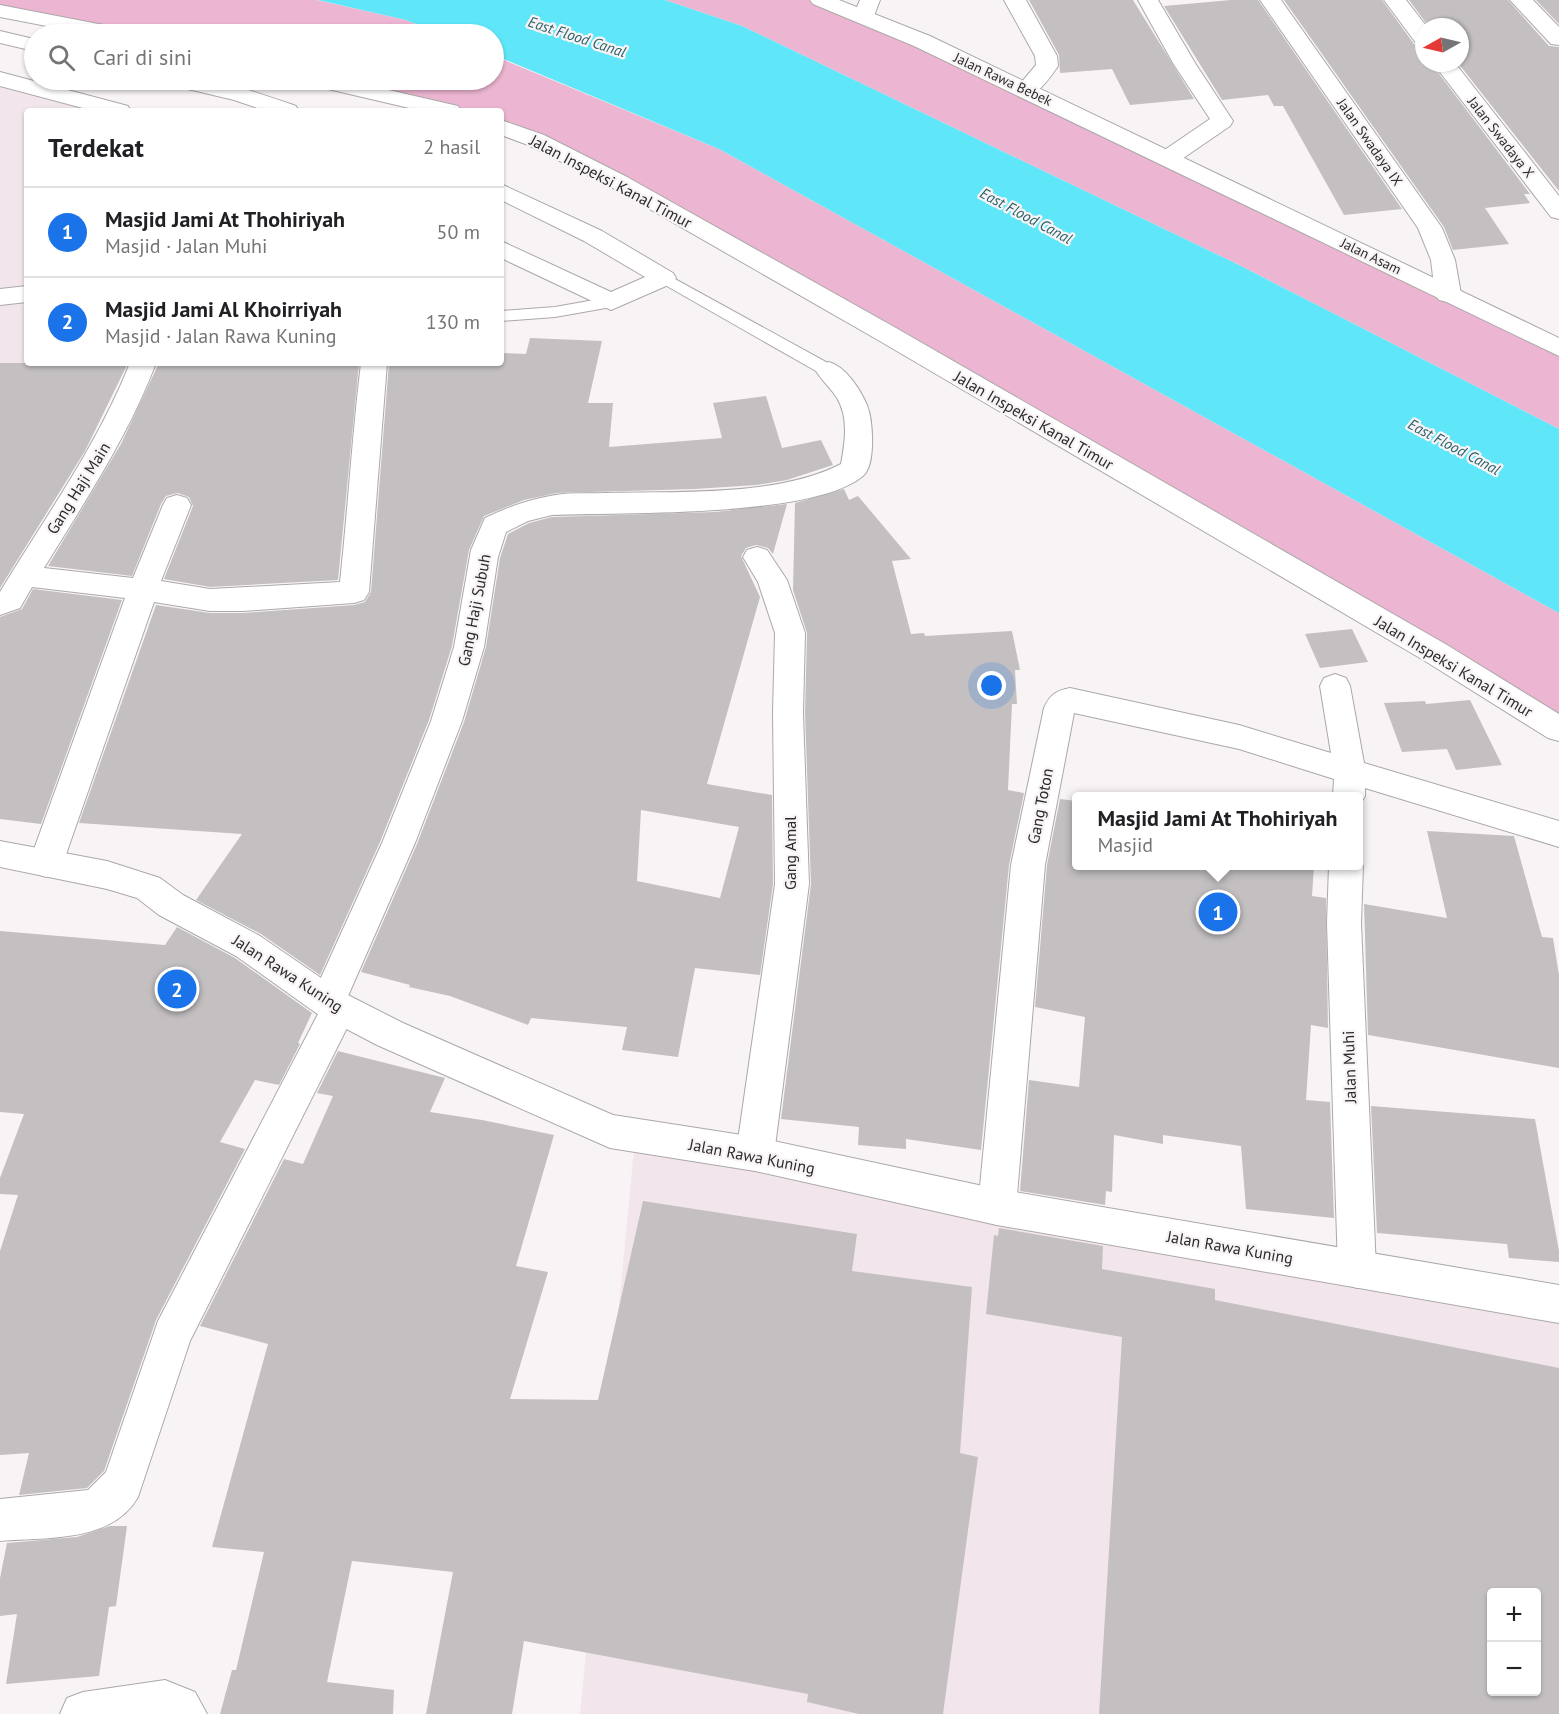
<!DOCTYPE html>
<html lang="id">
<meta charset="utf-8">
<style>
body{margin:0;font-family:"PT Sans",sans-serif;background:#f6f6f6;color:#202124}
.controls{position:absolute;right:18px;bottom:18px;display:grid;overflow:hidden;border-radius:6px;box-shadow:0 2px 4px #0004}
.controls button{width:54px;height:54px;display:grid;place-items:center;padding:0;border:0;border-bottom:2px solid #e0e0e0;background:#fff;color:#202124;font:30px sans-serif}
.compass{position:absolute;left:1415px;top:18px;width:54px;height:54px;border-radius:50%;background:#fff;box-shadow:0 2px 4px #0004;rotate:262deg}
.you{position:absolute;left:992px;top:686px;width:21px;height:21px;margin:-15px;border:4px solid #fff;border-radius:50%;background:#1a73e8;box-shadow:0 0 0 9px #1a73e833}
.badge{display:grid;place-items:center;width:39px;height:39px;border-radius:50%;background:#1a73e8;color:#fff;font-size:20px;font-weight:700}
.pin{position:absolute;translate:-50% -50%;border:3px solid #fff;box-shadow:0 2px 6px #0006}
.popup{position:absolute;left:1072px;top:792px;width:291px;height:78px;box-sizing:border-box;display:grid;place-content:center;border-radius:6px;background:#fff;filter:drop-shadow(0 2px 4px #0005);font-size:20px;white-space:nowrap;color:#757577}
.popup b{font-size:22px;color:#202124}
.popup::after{content:'';position:absolute;left:50%;top:100%;margin-left:-12px;border:12px solid transparent;border-top-color:#fff}
.list{margin:0;padding:0;list-style:none}
h2{display:flex;justify-content:space-between;align-items:center;height:78px;margin:0;padding:0 24px;font-size:26px}
h2 small{font-size:20px;font-weight:400;color:#757577}
.list li{display:grid;grid-template-columns:39px 1fr auto;gap:18px;align-items:center;box-sizing:border-box;height:90px;padding:0 24px;border-top:2px solid #e0e0e0}
.list b{display:block;font-size:22px;white-space:nowrap}
.list p{margin:0;font-size:20px;white-space:nowrap;color:#757577}
.list em{font-size:20px;font-style:normal;color:#757577}
.icon{flex:none;width:33px;height:33px;fill:none;stroke:currentColor;stroke-width:2;stroke-linecap:round;stroke-linejoin:round}
.map{position:relative;flex:none;width:1559px;height:1714px;overflow:hidden}
.search{position:absolute;background:#fff;box-shadow:0 2px 4px #0004;left:24px;top:24px;width:480px;height:66px;display:flex;align-items:center;gap:15px;box-sizing:border-box;padding:0 21px;border-radius:33px;color:#757577;font-size:22px}
.panel{position:absolute;background:#fff;box-shadow:0 2px 4px #0004;left:24px;top:108px;width:480px;height:258px;border-radius:6px}
.map>svg:first-child{display:block}
.built{fill:#f2e6ec;fill-rule:evenodd}
.green{fill:#ecb5d1}
.water{fill:#5fe7f9}
.building{fill:#c4c0c2;fill-rule:evenodd}
.lines{fill:none;stroke-linecap:round;stroke-linejoin:round}
.service-casing{stroke:#aca8aa;stroke-width:2}
.minor-casing{stroke:#aca8aa;stroke-width:2}
.tertiary-casing{stroke:#aca8aa;stroke-width:2}
.service{fill:#fff;fill-rule:evenodd}
.minor{fill:#fff;fill-rule:evenodd}
.tertiary{fill:#fff;fill-rule:evenodd}
.labels{text-anchor:middle;stroke-width:4.5;stroke-linejoin:round;paint-order:stroke}
.far-street-label{font-size:14px;fill:#2c2b2c;stroke:#f8f4f6}
.far-water-label{font-size:15px;font-style:italic;fill:#296169;stroke:#f8f4f6}
.street-label{font-size:16px;fill:#2c2b2c;stroke:#f8f4f6}
</style>
<div class="map">
<svg width="1559" height="1714" viewBox="0 0 1559 1714">
<rect width="100%" height="100%" fill="#f8f4f6"/>
<path class="built" d="M0 82 115 111H27V363L0 456Z
M636 1128 1559 1319V1714H580ZM1492 1592H1536V1692H1492Z"/>
<path class="green" d="M0 0H317L406 20 441 34H100L0 13Z
M665 0H820L1559 349V429L1237 264 742 26Z
M494 56 719 149 1559 613V729L582 163 501 127V111H450L310 80H494Z"/>
<path class="water" d="M318 0H665L742 26 1237 264 1559 429V613L719 149 494 55V34H442L406 20Z"/>
<path class="building" d="M1029 0H1133L1194 99 1130 105 1112 69 1060 73 1059 55Z
M1231 0H1258L1402 209 1344 215 1283 106H1274L1268 95 1222 100 1164 6Z
M1284 0H1382L1414 44 1424 46V63H1431L1530 194H1524L1530 203 1485 208 1509 244 1453 250 1444 227Z
M1409 0H1508L1549 46 1559 47V191L1458 63H1460V27H1429Z
M1536 0H1559V24Z
M530 338 602 341 588 403H613L609 447 722 438 713 403 766 396 782 448 821 440 833 465 787 480 757 485 695 489 557 493 524 500 484 516 469 550 452 646 429 720 380 842 320 975 261 934 196 900 242 834 79 823 156 605 210 613H243L354 605 365 602 371 592 389 363H501L502 353 526 354Z
M0 363H128L85 451 0 588Z
M219 363H359L338 580 210 587 164 579 193 506 189 497 178 493 166 496 161 504 132 576 48 566 121 444 158 365H219Z
M844 489 849 500 858 496 911 559 892 561 911 634 924 633 925 636 1012 631 1020 670H1015L1017 704H1012L1008 790 1024 793 1009 865 981 1150 906 1139V1149L858 1145 859 1127 781 1119 811 884 805 713 807 633 793 590 795 503Z
M787 504 773 554 768 548 756 545 746 548 741 556 760 597 707 784 772 795 773 884 760 975 695 968 678 1057 622 1050 627 1027 531 1018 528 1025 450 996 409 987 410 985 361 972 417 844 464 722 486 647 500 558 508 534 529 523 552 517 715 512ZM641 810 739 827 720 898 637 881Z
M33 589 122 600 41 824 0 819V617L22 609Z
M1352 629 1368 662 1320 668 1305 634Z
M1470 700 1502 765 1456 770 1447 749 1402 752 1384 703 1425 701 1426 704Z
M1060 799 1077 801V866H1314L1312 896 1326 898 1328 1028 1311 1025 1306 1100 1330 1102 1334 1218 1246 1209 1241 1146 1163 1135V1144L1114 1135 1112 1192 1106 1191 1105 1205 1020 1191 1029 1080 1079 1087 1085 1017 1035 1007 1047 865Z
M1427 831 1514 836 1542 937 1553 938 1559 975V1068L1368 1035 1364 904 1447 918Z
M177 927 235 958 312 1013 298 1043 300 1044 279 1085 255 1080 220 1142 245 1149 156 1320 104 1471 87 1488 19 1495 29 1453 0 1455V1251L18 1195 0 1194V1178L24 1114 0 1112V931L165 945Z
M338 1051 445 1078 430 1112 482 1120 554 1135 516 1266 548 1272 510 1399 598 1400 643 1201 857 1234 852 1271 972 1287 960 1453 978 1457 943 1714H859L807 1702 808 1694 524 1641 512 1714H426L453 1572 352 1561 327 1682 394 1690 393 1714H220L232 1670H236L264 1552 212 1547 268 1344 200 1326 284 1159 303 1164 333 1096 317 1093Z
M1371 1106 1535 1119 1559 1251V1262L1509 1258 1507 1244 1377 1233Z
M999 1228 1103 1246 1102 1269 1215 1289V1300L1559 1368V1714H1099L1122 1337 986 1314 994 1235 998 1236ZM1491 1593H1536V1692H1491Z
M110 1526H127L116 1606 109 1607 99 1676 6 1684 17 1614 0 1616V1578L7 1543 77 1537Z"/>
<g class="lines">
<defs>
<path id="service" d="M664 273 835 367 837 371 835 375H823L658 281 656 278Z
M611 297 619 302 617 306 555 317 501 321V311L555 307Z"/>
<path id="minor" d="M860 0H880L872 21 864 22 856 21 853 16Z
M1004 0H1026L1057 56 1058 66C1048 80 1037 99 1018 95L1015 90 1036 65 1035 56Z
M1138 0H1158L1195 63 1233 121 1230 126 1176 163 1168 165 1160 163 1156 158 1160 153 1210 119 1173 63Z
M1260 0H1281L1442 228 1455 260 1461 294 1457 300 1448 302 1439 300 1435 294 1431 260 1418 228Z
M1384 0H1406L1427 27H1424V44L1416 43Z
M1510 0H1533L1559 27V45L1551 44Z
M0 31 34 39V51L0 43Z
M1433 63H1455L1559 196V219L1551 217Z
M0 72 128 106 131 111H94L0 86Z
M168 80C212 75 255 92 296 106L299 111H266L234 100 171 85Z
M501 184 602 231 673 273 676 278 673 283 611 310 501 258V241L611 292 645 277 584 241 501 200Z
M27 286V302L0 305V289Z
M829 362C846 367 860 389 867 405 873 420 876 465 863 476 813 518 621 512 552 515L528 521 506 532 498 557 484 647 462 721 415 843 348 996 351 997 357 1008 190 1341 138 1497C112 1543 46 1537 0 1541V1499L88 1490 106 1472 158 1321 318 1014 310 1002 382 843 431 721 454 647 471 550 485 518C506 508 527 500 550 496 568 492 587 494 605 493 678 491 777 497 841 464 845 442 849 418 837 398 831 388 822 381 816 371L820 365Z
M130 363H156C128 437 85 501 44 568L133 578 163 505 167 498 177 495 187 498 191 505 161 581 210 589 340 582C348 509 352 436 361 363H387L369 592 364 600 354 603 243 611H210L154 602 63 863 58 873 46 877 34 873 29 863 125 598 32 587 20 608 0 615V592C46 516 97 446 130 363Z
M757 547 767 550 787 580 805 633 803 713 809 884 774 1154 768 1166 755 1171 742 1166 736 1154 775 884 773 713 775 633 758 582 743 557 747 550Z
M1335 674 1346 678 1350 686 1364 763 1559 821V847L1365 788V796L1359 806V796H1333L1334 779 1239 749 1074 713 1045 865 1016 1207 1010 1220 997 1225 984 1220 978 1207 1011 865 1044 708C1050 695 1055 691 1070 688L1239 725 1331 753 1320 686 1324 678Z
M1359 859 1363 866 1361 923 1376 1269 1371 1282 1357 1288 1343 1282 1338 1269 1327 923 1329 866H1359Z
M165 1680 195 1692 207 1714H60L67 1698 83 1692Z"/>
<path id="tertiary" d="M810 0H839L930 36 1559 338V356L914 46 813 4Z
M0 5 119 28 127 29 130 34H88L0 17Z
M308 80H345L458 106 461 111H422L311 85Z
M501 120 544 135 627 177 896 328 1447 645 1559 714V741L1548 738 1425 661 878 340 611 187 528 145 501 135Z
M0 841 107 861 160 878 183 895 260 936 340 991 403 1023 613 1115 755 1137 997 1189 1559 1285V1323L997 1225 755 1171 610 1148 377 1045 316 1013 236 956 159 915 137 898 107 889 0 867Z"/>
</defs>
<use href="#service" class="service-casing"/>
<use href="#minor" class="minor-casing"/>
<use href="#tertiary" class="tertiary-casing"/>
<use href="#service" class="service"/>
<use href="#minor" class="minor"/>
<use href="#tertiary" class="tertiary"/>
</g>
<g class="labels">
<g class="far-street-label">
<text transform="translate(1003 79) rotate(25)" y="5">Jalan Rawa Bebek</text>
<text transform="translate(1501 137) rotate(52)" y="5">Jalan Swadaya X</text>
<text transform="translate(1370 142) rotate(55)" y="5">Jalan Swadaya IX</text>
<text transform="translate(1371 256) rotate(26)" y="5">Jalan Asam</text>
</g>
<g class="far-water-label">
<text transform="translate(577 37) rotate(18)" y="5">East Flood Canal</text>
<text transform="translate(1026 216) rotate(28)" y="5">East Flood Canal</text>
<text transform="translate(1454 447) rotate(28)" y="5">East Flood Canal</text>
</g>
<g class="street-label">
<text transform="translate(611 181) rotate(28)" y="6">Jalan Inspeksi Kanal Timur</text>
<text transform="translate(1034 420) rotate(30)" y="6">Jalan Inspeksi Kanal Timur</text>
<text transform="translate(78 488) rotate(-58)" y="6">Gang Haji Main</text>
<text transform="translate(474 610) rotate(-79)" y="6">Gang Haji Subuh</text>
<text transform="translate(1454 666) rotate(31)" y="6">Jalan Inspeksi Kanal Timur</text>
<text transform="translate(1040 806) rotate(-79)" y="6">Gang Toton</text>
<text transform="translate(790 853) rotate(-90)" y="6">Gang Amal</text>
<text transform="translate(288 973) rotate(33)" y="6">Jalan Rawa Kuning</text>
<text transform="translate(1349 1067) rotate(-92)" y="6">Jalan Muhi</text>
<text transform="translate(752 1156) rotate(11)" y="6">Jalan Rawa Kuning</text>
<text transform="translate(1230 1247) rotate(10)" y="6">Jalan Rawa Kuning</text>
</g>
</g>
</svg>
<div class="controls">
<button>+</button>
<button>−</button>
</div>
<svg class="compass" viewBox="-18 -18 36 36"><path d="M0-13l5 13h-10z" fill="#e53935"/><path d="M0 13l5-13h-10z" fill="#757577"/></svg>
<div class="you"></div>
<div class="pin badge" style="left:1218px;top:912px">1</div>
<div class="popup"><b>Masjid Jami At Thohiriyah</b>Masjid</div>
<div class="pin badge" style="left:177px;top:989px">2</div>
<div class="search"><svg class="icon" aria-label="search" viewBox="0 0 24 24"><circle cx="10" cy="10" r="6"/><path d="M15 15l6 6"/></svg>Cari di sini</div>
<section class="panel">
<h2>Terdekat<small>2 hasil</small></h2>
<ul class="list">
<li><span class="badge">1</span><div><b>Masjid Jami At Thohiriyah</b><p>Masjid · Jalan Muhi</p></div><em>50 m</em></li>
<li><span class="badge">2</span><div><b>Masjid Jami Al Khoirriyah</b><p>Masjid · Jalan Rawa Kuning</p></div><em>130 m</em></li>
</ul>
</section>
</div>
